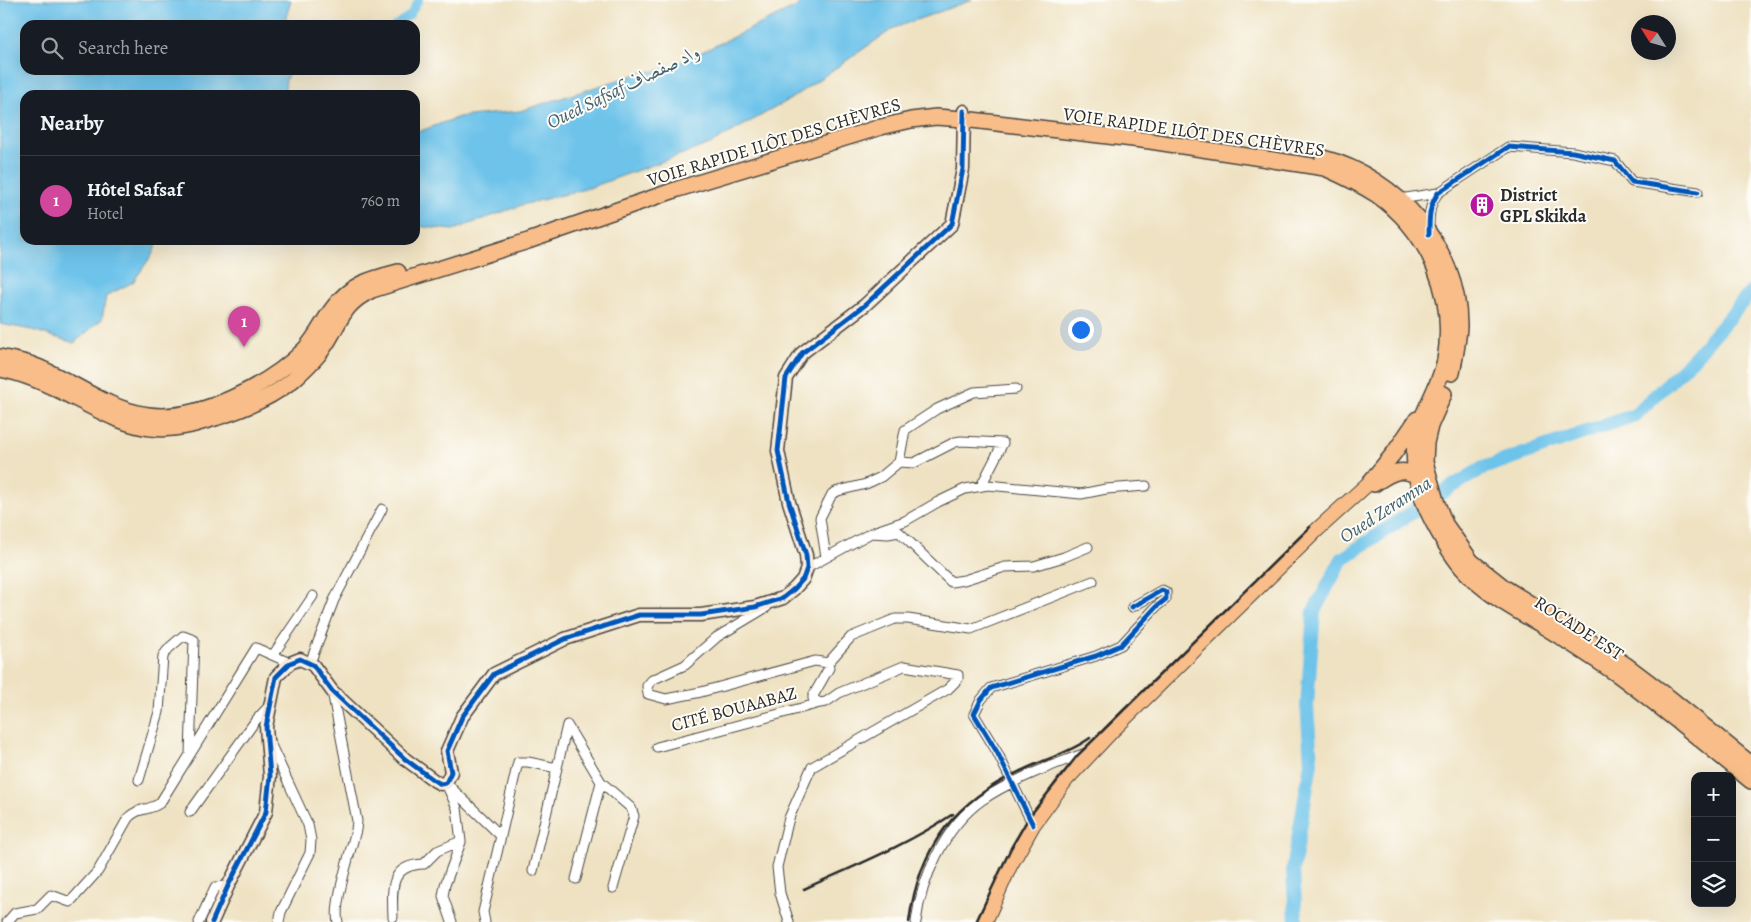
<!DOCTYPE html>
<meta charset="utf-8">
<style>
body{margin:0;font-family:Alegreya,Amiri,serif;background:#20242c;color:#f1f3f6}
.controls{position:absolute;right:15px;bottom:15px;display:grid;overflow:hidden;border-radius:10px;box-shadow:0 5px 20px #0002}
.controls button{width:45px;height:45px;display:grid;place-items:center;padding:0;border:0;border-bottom:1px solid #363941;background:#171b24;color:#f1f3f6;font:25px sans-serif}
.compass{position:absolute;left:1631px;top:15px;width:45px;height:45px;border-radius:50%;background:#171b24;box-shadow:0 5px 20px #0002;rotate:307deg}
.you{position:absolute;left:1080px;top:329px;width:18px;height:18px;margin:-12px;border:4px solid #fff;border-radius:50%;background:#1a73e8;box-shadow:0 0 0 8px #1a73e833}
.badge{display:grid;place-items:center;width:32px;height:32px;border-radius:50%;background:#d690ce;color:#fff;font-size:16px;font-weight:700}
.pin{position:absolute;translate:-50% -41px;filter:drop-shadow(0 1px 2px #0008)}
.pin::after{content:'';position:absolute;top:26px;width:18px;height:15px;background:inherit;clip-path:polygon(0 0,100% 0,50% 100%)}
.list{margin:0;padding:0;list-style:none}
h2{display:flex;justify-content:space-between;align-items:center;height:65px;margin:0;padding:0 20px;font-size:21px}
h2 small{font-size:16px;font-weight:400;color:#9ea1a6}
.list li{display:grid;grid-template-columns:32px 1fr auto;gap:15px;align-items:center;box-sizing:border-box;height:90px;padding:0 20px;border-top:1px solid #363941}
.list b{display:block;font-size:19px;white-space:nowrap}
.list p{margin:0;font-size:16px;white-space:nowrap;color:#9ea1a6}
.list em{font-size:16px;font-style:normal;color:#9ea1a6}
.icon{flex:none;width:28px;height:28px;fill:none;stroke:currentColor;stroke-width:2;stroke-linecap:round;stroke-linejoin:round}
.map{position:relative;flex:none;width:1751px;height:922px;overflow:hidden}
.search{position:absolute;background:#171b24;box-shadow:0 5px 20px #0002;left:20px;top:20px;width:400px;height:55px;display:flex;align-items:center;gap:12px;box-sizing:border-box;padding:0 18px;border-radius:15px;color:#9ea1a6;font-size:19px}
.panel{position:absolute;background:#171b24;box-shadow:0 5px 20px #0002;left:20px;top:90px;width:400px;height:155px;border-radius:15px}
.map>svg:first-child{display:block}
.water{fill:#6dc3ea;stroke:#4c778a}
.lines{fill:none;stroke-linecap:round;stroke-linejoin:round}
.canal{stroke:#6dc3ea;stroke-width:8}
.river{stroke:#6dc3ea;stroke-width:14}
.street-casing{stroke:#484642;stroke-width:11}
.secondary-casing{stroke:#484642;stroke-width:15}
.primary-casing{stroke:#484642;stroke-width:16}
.highway-casing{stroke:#484642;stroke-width:18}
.street{stroke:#fff;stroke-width:9}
.secondary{stroke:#fce5cf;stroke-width:12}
.primary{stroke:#f8bd88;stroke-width:14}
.highway{stroke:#f8bd88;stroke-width:15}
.rail{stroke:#2b2b2b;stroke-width:2.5}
.cycleway-casing{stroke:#fdfcf7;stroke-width:8}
.cycleway{stroke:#0057b8;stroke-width:5}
.labels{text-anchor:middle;stroke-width:4;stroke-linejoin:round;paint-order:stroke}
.street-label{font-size:18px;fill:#2b2b2b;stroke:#fdfcf7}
.poi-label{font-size:18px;font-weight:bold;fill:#2b2b2b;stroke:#fdfcf7;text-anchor:start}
.water-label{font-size:19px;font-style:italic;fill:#42606e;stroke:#fdfcf7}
</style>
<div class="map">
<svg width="1751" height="922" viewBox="0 0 1751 922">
<rect width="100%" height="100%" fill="#fdfcf7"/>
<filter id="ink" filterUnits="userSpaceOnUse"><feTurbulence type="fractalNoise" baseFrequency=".02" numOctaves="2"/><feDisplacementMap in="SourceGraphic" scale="10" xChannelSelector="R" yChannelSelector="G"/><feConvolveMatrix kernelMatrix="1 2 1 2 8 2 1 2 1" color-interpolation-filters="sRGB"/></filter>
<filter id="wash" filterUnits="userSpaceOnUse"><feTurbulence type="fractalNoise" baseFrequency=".0096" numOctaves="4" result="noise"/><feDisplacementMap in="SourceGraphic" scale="20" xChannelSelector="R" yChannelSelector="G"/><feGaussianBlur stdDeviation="1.12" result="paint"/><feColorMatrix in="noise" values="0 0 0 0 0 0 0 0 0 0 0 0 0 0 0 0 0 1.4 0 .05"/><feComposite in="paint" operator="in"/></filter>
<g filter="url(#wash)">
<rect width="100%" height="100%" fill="#efe2c2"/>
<path class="water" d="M0 0H291L284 25H25V70H290L286 80 284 95H25V240H159L152 255 133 282 106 296 102 319 74 343 32 330 0 324Z
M804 0H972L894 28 789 100 710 144 589 188 522 205 453 230 415 226V133L459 117 520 111 640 73 666 69 796 7Z"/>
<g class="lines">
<path class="canal" d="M395 25 410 15 419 0"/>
<path class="river" d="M1296 922 1293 870 1311 763 1307 705 1314 611 1342 559 1443 492 1483 468 1635 415 1693 359 1751 292"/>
</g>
</g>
<g filter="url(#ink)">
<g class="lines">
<defs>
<path id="street" d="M1400 199 1438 193
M1429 231C1429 216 1429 205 1438 193L1508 147 1573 152 1615 161 1632 182 1698 192
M899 462 905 430 937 409 974 392 1016 389
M876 531 905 521 938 502 965 489 988 485 1081 494 1106 489 1146 486
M826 557 820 518 832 494 838 491 866 484 881 477 899 462 914 463 955 442 961 441 1003 443 981 486
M807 568 871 533 888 534 899 532 951 582 964 580 1005 567 1034 566 1064 557 1088 547
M767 607 717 637 685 665 652 680 647 686 648 694 666 699 701 692 815 661 828 663 829 668 813 696V699L820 703 826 702 839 693 904 666 958 675V679L948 689 812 767 809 773 789 818 777 867 780 893 789 922
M273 655 313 596
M310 663 334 600 382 509
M828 663 851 637 895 619H908L971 629 1093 581
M332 691 357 821 356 830C351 850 333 905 338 922
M270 743 308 825 311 840 310 853 281 912 279 922
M657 747 820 703
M139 780 159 712 163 656 169 648 183 636 194 640 190 754
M601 782 631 808 634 816 613 888
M446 783 501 836 518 762H528L557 768 567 725 601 782 576 879
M448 788 457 808 461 842 445 885 443 896 452 922
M190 812 256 720 270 705
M1033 825 997 752 974 714 981 700 991 688 1096 656 1121 645 1156 607 1166 599V592L1162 590 1132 607
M533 871 557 768
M393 917C392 889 389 865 424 864L437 851 461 841
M7 922 15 913 37 909 51 895 70 902 98 871 128 818C140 806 147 812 160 803L256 648 290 663
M199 922 215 887 228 886
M485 922 483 912 501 836
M916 922C921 879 945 826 982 800 1013 779 1055 764 1091 751"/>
<path id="secondary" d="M212 922 228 886 266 812 270 776 266 727 276 677 290 663 300 659 313 665 332 691 405 759 435 781 441 784 446 783 451 772 447 751 462 717 494 674 565 639 639 615H701L755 607 783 598 794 589 803 579 807 568 806 555 789 502 778 451 786 378 802 353 865 305 952 224 963 169 964 111"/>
<path id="primary" d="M985 922 1010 866 1033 825 1066 780 1113 730 1318 529 1370 482"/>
<path id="highway" d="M1323 158C1397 177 1460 248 1459 327 1458 343 1455 358 1452 373
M0 357C10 359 20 361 30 364 70 378 104 409 148 415 198 422 271 384 305 349 317 336 323 321 333 308 350 284 371 279 398 272
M0 369C26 374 50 385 74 398 99 410 123 425 151 428 175 431 196 424 218 417 244 409 272 397 293 380 303 371 314 361 322 350 341 324 340 305 372 290L528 241 678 189 881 127 911 120 936 117 963 119 1150 141 1325 168C1343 176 1360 184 1377 195 1430 232 1456 297 1445 360 1440 384 1427 403 1419 426 1408 457 1418 494 1433 522 1442 539 1452 557 1465 571 1486 594 1514 609 1540 624 1566 640 1592 657 1617 674 1663 708 1707 745 1751 781
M1444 394 1430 426 1426 443 1425 462 1436 501 1445 524 1471 561 1505 588 1582 636 1626 665 1671 699 1751 764
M1370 482 1394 453 1417 419
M1374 484C1390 474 1399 466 1417 476"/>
</defs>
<use href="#street" class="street-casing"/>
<use href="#secondary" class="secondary-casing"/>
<use href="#primary" class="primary-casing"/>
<use href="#highway" class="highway-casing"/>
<use href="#street" class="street"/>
<use href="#secondary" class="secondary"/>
<use href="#primary" class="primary"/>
<use href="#highway" class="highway"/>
<path class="rail" d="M804 889C854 866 907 845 953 814
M909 922C919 846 955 800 1025 769 1046 759 1071 752 1090 738
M976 922 1011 848 1029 817 1077 756 1310 527"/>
<defs>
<path id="cycleway" d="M1429 234C1429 218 1429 206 1438 193L1508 147 1573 152 1615 161 1632 182 1698 192
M1033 825 997 752 974 714 981 700 991 688 1096 656 1121 645 1156 607 1166 599V592L1162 590 1132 607
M212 922 228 886 266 812 270 776 266 727 276 677 290 663 300 659 313 665 332 691 405 759 435 781 441 784 446 783 451 772 447 751 462 717 494 674 565 639 639 615H701L755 607 783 598 794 589 803 579 807 568 806 555 789 502 778 451 786 378 802 353 865 305 952 224 963 169 964 111"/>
</defs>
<use href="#cycleway" class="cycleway-casing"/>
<use href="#cycleway" class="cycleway"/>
</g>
</g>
<defs>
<symbol id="building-disc" viewBox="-11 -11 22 22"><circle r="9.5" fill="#b5179e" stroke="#fdfcf7"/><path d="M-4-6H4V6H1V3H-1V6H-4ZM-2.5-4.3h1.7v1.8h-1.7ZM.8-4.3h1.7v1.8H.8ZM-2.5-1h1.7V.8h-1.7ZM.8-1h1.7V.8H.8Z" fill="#fff"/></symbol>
</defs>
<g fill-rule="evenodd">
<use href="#building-disc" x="1468" y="191" width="28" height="28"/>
</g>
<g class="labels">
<g class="street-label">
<text transform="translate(1194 132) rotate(8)" y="6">VOIE RAPIDE ILÔT DES CHÈVRES</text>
<text transform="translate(774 142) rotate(-17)" y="6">VOIE RAPIDE ILÔT DES CHÈVRES</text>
<text transform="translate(1579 628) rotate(33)" y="6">ROCADE EST</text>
<text transform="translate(734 709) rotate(-15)" y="6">CITÉ BOUAABAZ</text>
</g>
<g class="poi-label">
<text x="1500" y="201">District<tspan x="1500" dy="21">GPL Skikda</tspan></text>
</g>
<g class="water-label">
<text transform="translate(623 86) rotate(-26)" y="7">Oued Safsaf واد صفصاف</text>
<text transform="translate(1385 509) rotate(-33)" y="7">Oued Zeramna</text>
</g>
</g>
</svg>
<div class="controls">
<button>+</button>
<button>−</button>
<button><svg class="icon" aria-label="layers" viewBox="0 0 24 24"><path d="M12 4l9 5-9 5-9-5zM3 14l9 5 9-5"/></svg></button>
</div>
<svg class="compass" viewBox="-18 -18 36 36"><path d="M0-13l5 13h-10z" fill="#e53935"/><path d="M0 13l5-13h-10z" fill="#9ea1a6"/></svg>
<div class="you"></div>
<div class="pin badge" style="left:244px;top:347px;background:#d1479c">1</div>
<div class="search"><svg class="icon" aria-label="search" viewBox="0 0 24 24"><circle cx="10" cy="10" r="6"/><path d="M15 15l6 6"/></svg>Search here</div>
<section class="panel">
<h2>Nearby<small></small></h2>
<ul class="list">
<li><span class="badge" style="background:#d1479c">1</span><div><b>Hôtel Safsaf</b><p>Hotel</p></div><em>760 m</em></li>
</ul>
</section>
</div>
